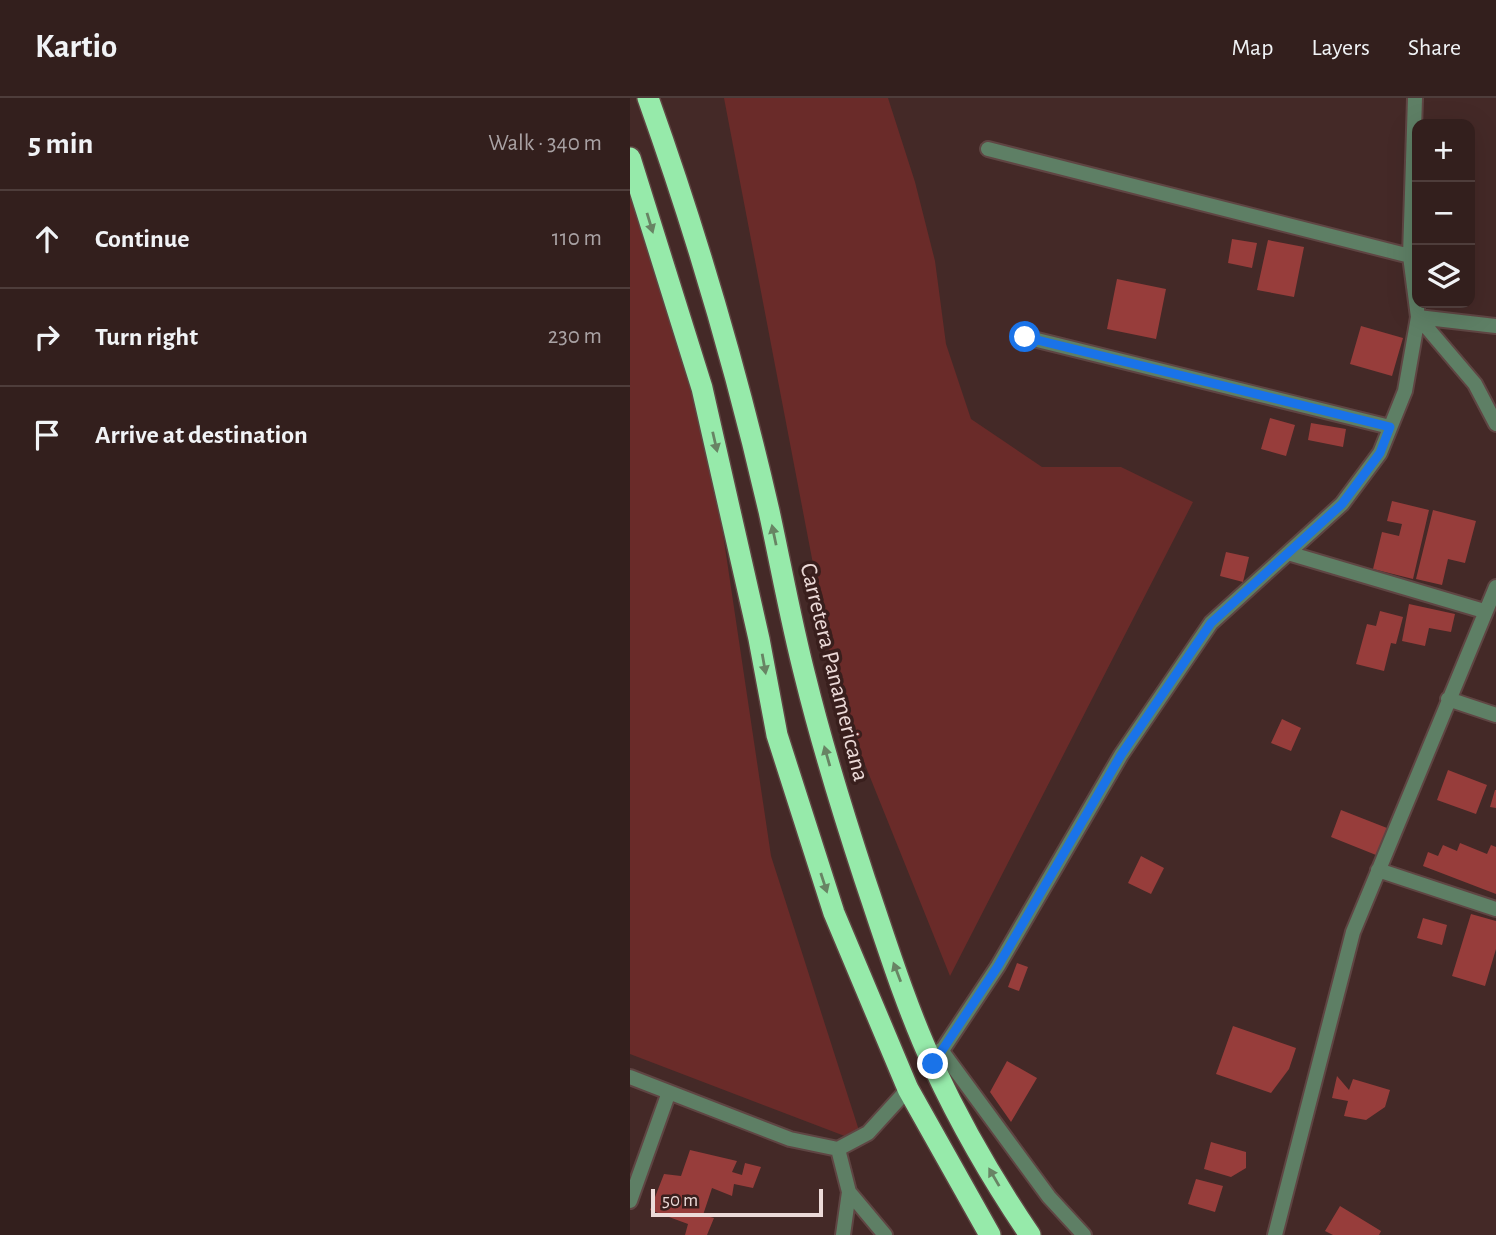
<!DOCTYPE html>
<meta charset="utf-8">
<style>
body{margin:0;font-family:"Alegreya Sans",sans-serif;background:#3e2c2a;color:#f1f3f6}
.controls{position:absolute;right:21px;top:21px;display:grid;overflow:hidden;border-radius:14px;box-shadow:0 7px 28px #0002}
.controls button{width:63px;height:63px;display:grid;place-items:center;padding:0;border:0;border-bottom:2px solid #4e3d3b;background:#331f1d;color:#f1f3f6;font:35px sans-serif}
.scale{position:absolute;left:21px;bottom:18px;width:172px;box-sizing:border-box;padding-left:7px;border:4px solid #ecdad8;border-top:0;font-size:19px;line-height:24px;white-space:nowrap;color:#ecdad8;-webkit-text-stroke:5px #391f1d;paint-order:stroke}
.stop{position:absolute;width:21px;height:21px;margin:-16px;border:5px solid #1a73e8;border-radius:50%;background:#fff}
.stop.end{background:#1a73e8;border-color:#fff;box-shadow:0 2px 7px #0008}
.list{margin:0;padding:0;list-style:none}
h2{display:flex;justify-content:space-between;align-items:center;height:91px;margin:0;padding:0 28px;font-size:30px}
h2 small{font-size:23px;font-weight:400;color:#a9a2a4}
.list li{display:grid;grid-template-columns:46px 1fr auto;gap:21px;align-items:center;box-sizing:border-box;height:98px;padding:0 28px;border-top:2px solid #4e3d3b}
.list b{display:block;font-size:26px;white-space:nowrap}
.list em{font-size:23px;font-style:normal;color:#a9a2a4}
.icon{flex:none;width:38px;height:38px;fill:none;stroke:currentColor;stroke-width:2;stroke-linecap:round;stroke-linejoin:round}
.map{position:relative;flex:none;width:866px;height:1137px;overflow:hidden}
header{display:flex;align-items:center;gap:42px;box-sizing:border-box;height:98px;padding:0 35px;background:#331f1d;border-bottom:2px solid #4e3d3b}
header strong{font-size:33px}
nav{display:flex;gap:38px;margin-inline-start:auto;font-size:24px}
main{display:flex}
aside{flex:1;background:#331f1d}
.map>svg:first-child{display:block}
.green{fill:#6a2b29}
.building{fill:#973d3b}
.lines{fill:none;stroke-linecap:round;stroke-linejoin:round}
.street-casing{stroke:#5f4543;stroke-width:18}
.highway-casing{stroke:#5f4543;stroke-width:24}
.street{stroke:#5e7f65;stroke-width:14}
.highway{stroke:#96eaaa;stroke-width:21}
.oneway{fill:#688464}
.route{stroke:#1a73e8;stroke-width:9}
.labels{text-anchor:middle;stroke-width:7;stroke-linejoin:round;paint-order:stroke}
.street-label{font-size:24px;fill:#ecdad8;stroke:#391f1d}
</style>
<header>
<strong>Kartio</strong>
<nav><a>Map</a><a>Layers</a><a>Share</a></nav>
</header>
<main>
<aside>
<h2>5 min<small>Walk · 340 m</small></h2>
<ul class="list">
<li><svg class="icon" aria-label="ahead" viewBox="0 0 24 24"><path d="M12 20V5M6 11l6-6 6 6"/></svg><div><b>Continue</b></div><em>110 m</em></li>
<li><svg class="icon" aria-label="right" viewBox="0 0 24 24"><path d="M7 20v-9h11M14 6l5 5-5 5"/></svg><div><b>Turn right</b></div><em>230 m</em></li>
<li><svg class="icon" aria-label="arrive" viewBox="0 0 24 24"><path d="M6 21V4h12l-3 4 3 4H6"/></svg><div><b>Arrive at destination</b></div></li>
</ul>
</aside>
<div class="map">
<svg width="866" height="1137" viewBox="0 0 866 1137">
<rect width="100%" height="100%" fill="#442927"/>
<path class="green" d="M94 0H258L285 84 305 163 316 246 341 321 412 369H491L563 404 320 878 209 602Z
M0 58 19 99 89 409 141 758 233 1045 0 956Z"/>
<path class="building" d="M602 141 627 145 622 170 598 165Z
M638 142 674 149 664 199 627 192Z
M487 181 536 191 526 241 477 231Z
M731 228 773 240 762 278 720 266Z
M640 320 665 327 656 358 631 351Z
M681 325 716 331 713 349 678 342Z
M762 403 799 412 783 481 743 471 752 434 769 438 772 426 757 423Z
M803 412 846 423 835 465 818 461 812 487 786 481Z
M596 454 619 459 613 484 590 478Z
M779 506 825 516 821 534 799 530 795 548 772 543Z
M750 513 773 519 766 546 761 545 754 573 726 566 737 526 746 528Z
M652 621 671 630 661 653 641 645Z
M818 672 857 687 846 716 807 702Z
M865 692H866V710L860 709Z
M711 712 757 730 746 757 701 739Z
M830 745 857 756 861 747 866 749V796L793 768 798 754 808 758 813 747 827 753Z
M511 758 534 770 521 796 498 785Z
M841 816 866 823V851L855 888 822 878Z
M793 820 817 827 812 847 787 840Z
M387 865 398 869 389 893 378 889Z
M603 928 666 950 659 971 641 995 586 976Z
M377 963 407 980 381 1024 360 994Z
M707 978 719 992 723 981 760 992 755 1009 736 1022 714 1018 718 1003 702 1000Z
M581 1044 616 1054V1070L601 1079 574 1071Z
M60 1052 107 1063 102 1074 112 1077 115 1065 131 1069 123 1090 104 1086 102 1098 82 1090 73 1117 84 1120 77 1137H55L58 1126 20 1112 34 1076 51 1078Z
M566 1081 593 1088 585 1114 558 1106Z
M710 1108 751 1133 749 1137H703L695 1133Z"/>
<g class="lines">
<defs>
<path id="street" d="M358 51 780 158
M788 219 845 286 866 326
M788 219 866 228
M395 239 760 329
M658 455 854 513
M818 601 866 617
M748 772 866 811
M311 952 419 1099 454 1137
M303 966 368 868 491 657 581 525 712 406 750 355 775 293 788 219 780 158 785 0
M0 979 160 1041 208 1051 238 1035 278 991
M208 1051 219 1094 213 1137
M219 1094 255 1137
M0 1103 39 994
M645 1137 723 834 866 489"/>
<path id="highway" d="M18 0C66 134 107 274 139 413 151 468 161 524 175 578 192 647 213 715 235 782 256 844 276 909 304 969 331 1027 364 1084 400 1137
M0 60 72 290 129 541 147 637 204 815 278 991 360 1137"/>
</defs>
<use href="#street" class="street-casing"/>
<use href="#highway" class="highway-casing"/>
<use href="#street" class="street"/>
<use href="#highway" class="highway"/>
</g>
<defs><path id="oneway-solid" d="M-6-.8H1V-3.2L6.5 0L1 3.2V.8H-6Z" transform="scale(1.75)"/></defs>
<g class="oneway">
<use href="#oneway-solid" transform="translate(20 125) rotate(73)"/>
<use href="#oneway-solid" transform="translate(85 344) rotate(77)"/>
<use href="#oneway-solid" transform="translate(144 437) rotate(-102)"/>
<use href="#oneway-solid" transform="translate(134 566) rotate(80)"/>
<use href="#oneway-solid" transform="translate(197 658) rotate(-106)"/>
<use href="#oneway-solid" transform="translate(194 785) rotate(72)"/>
<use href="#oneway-solid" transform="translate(267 874) rotate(-111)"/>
<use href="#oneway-solid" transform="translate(364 1079) rotate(-120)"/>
</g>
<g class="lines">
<path class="route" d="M303 966 368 868 491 657 581 525 712 406 750 355 760 329 395 239"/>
</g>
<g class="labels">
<g class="street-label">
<text transform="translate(205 574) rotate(76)" y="8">Carretera Panamericana</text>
</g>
</g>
</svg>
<div class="controls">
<button>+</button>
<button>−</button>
<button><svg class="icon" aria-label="layers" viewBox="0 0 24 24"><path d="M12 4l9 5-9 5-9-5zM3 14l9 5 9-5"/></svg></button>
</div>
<div class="scale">50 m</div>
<div class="stop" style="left:395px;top:239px"></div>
<div class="stop end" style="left:303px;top:966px"></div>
</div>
</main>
